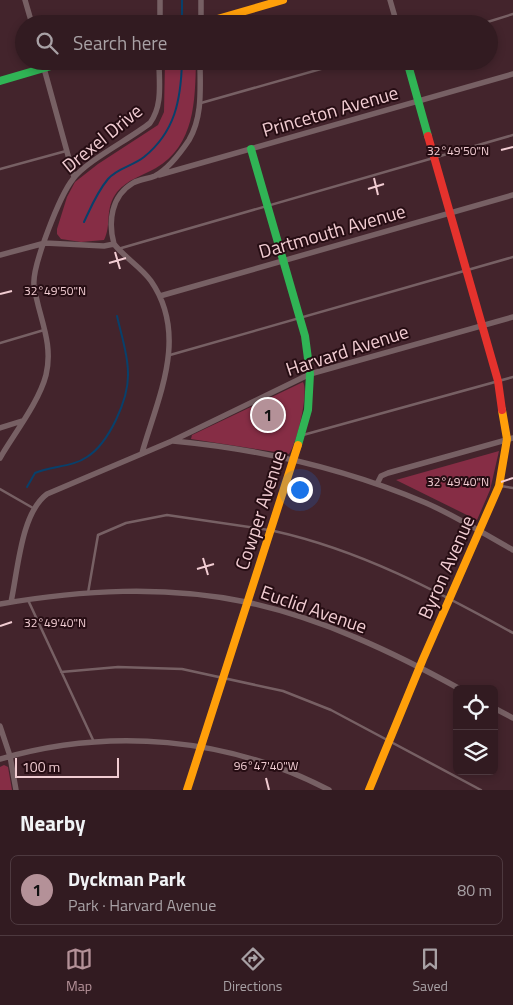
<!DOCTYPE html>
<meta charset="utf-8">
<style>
body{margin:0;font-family:"Titillium Web",sans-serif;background:#3d282e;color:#f1f3f6}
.controls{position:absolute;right:15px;bottom:15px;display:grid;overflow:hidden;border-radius:8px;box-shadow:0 2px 8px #0003}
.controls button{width:45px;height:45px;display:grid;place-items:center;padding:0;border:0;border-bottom:1px solid #4d393f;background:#321b21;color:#f1f3f6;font:25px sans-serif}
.scale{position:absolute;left:15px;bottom:12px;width:104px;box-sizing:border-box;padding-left:5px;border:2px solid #f1ccd2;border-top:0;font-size:14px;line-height:18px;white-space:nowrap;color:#f1ccd2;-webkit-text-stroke:4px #260d13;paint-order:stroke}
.you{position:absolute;left:299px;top:489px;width:18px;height:18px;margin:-12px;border:4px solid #fff;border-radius:50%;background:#1a73e8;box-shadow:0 0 0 8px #1a73e833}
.badge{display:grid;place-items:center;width:32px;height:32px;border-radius:50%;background:#b49198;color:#111;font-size:16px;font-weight:700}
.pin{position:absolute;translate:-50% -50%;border:2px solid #fff;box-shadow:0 1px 5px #0006}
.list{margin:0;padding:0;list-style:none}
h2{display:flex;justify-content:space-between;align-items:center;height:65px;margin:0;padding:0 20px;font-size:21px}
h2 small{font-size:16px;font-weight:400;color:#a8a1a5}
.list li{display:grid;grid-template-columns:32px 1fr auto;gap:15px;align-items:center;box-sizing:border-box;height:70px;margin:0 10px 10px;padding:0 10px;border:1px solid #4d393f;border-radius:8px}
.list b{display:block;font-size:19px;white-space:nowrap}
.list p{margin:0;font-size:16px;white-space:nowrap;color:#a8a1a5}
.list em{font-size:16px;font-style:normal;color:#a8a1a5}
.icon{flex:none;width:28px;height:28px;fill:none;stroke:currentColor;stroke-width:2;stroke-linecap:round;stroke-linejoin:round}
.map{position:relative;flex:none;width:513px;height:790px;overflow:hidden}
.search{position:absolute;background:#321b21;box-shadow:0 2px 8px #0003;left:15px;right:15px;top:15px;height:55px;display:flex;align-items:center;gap:12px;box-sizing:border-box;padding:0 18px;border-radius:28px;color:#a8a1a5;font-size:19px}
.sheet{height:145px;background:#321b21}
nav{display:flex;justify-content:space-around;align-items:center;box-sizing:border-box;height:70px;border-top:1px solid #4d393f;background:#321b21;font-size:14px;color:#a8a1a5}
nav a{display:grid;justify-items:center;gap:2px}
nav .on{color:#b49198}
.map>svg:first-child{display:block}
.green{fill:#862d45}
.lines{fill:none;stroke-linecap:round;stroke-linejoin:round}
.stream{stroke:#08406b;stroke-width:2}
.lane{stroke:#776064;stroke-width:2.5}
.street{stroke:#776064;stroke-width:5.5}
.fast{stroke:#30b455;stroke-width:8}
.slow{stroke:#ff9f0a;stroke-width:8}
.jam{stroke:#e5322d;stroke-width:8}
.ticks{fill:none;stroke:#f1ccd2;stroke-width:2}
.labels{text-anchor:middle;stroke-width:4;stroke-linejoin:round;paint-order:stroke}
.street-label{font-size:19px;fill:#f1ccd2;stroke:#260d13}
.ticks-label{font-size:12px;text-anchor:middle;fill:#f1ccd2;stroke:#260d13;stroke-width:4;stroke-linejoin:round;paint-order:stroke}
</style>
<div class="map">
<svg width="513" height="790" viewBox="0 0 513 790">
<rect width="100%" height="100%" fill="#43242c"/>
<path class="green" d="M165 61H196C195 101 195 145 156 168 142 176 128 179 117 192 104 209 112 225 104 240L81 242 61 239 57 234V229L67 197 75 182 98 164 158 125 164 112Z
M303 382C309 392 297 444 289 454L191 439 192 435Z
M499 451 490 490 477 520 396 480Z
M4 765 8 767 12 790H0V767Z"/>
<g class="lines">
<path class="stream" d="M182 15V0
M84 222C91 207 97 192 108 179 117 168 133 166 144 157 175 132 181 100 182 61
M27 487 35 473C51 466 73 467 87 457 109 443 129 399 128 373 128 354 121 334 117 316"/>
<path class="lane" d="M481 24 513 14
M201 103 349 61
M0 169 66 151
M118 249 513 135
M0 343 44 330
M170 355 513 257
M303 435 513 377
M501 486 513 488
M0 489 33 508
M274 531C360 550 437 591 513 633
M88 593 98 535 126 523 167 515 269 530
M28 600 94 742
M61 672 118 667 182 669 283 691 331 710 481 790"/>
<path class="street" d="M25 0 32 24
M160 0V24
M390 0 397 24
M201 24V0
M42 61 74 177
M159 175 513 74
M0 255 45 243 104 246 114 244
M160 296 513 195
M0 428 22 421
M173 441C259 449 346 469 426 503 456 516 484 534 513 550
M142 453C158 397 189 336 151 281 141 267 125 258 114 244 108 222 111 196 133 183 140 179 148 179 155 176 168 169 181 152 189 140 203 116 200 88 200 61
M0 458C14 434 39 402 46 375 54 342 38 316 34 285 32 266 60 195 73 179 86 161 130 139 150 123 163 105 159 83 159 61
M377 484 381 476 388 473 513 438
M11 602C18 570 21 513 47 494L172 441 310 374 513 317
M0 604C82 590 164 585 246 602 321 618 393 652 460 689
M494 708 513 718
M0 726 10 756 16 790
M0 759C110 727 227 737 329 790"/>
<path class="fast" d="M407 61 428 136
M0 81 68 61
M251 149 305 336 310 374 308 410 298 445"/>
<path class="slow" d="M200 24 283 0
M187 790 298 445
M369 790 423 659 499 486 507 439 502 410"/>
<path class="jam" d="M428 136 498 381 502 410"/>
</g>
<path class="ticks" d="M501 150 513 147M374 178 378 195M368 189 384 184M115 252 120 269M109 263 126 258M0 294 12 291M501 482 513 478M203 558 208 575M197 569 214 564M0 626 12 622M266 778 269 790"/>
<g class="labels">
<g class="street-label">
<text transform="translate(330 111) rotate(-16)" y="7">Princeton Avenue</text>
<text transform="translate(102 138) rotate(-39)" y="7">Drexel Drive</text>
<text transform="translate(332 231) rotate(-16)" y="7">Dartmouth Avenue</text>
<text transform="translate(347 350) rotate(-18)" y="7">Harvard Avenue</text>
<text transform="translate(260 510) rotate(-72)" y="7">Cowper Avenue</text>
<text transform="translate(446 567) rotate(-66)" y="7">Byron Avenue</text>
<text transform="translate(314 609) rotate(19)" y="7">Euclid Avenue</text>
</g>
</g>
<g class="ticks-label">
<text x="458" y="155">32°49'50"N</text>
<text x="55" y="295">32°49'50"N</text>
<text x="458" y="486">32°49'40"N</text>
<text x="55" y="627">32°49'40"N</text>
<text x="266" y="770">96°47'40"W</text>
</g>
</svg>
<div class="controls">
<button><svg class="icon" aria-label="locate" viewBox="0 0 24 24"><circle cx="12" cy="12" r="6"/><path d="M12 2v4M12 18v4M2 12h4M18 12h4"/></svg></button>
<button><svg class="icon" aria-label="layers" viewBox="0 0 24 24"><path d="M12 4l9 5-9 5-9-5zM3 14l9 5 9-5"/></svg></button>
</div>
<div class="scale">100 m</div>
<div class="you"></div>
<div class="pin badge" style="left:268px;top:415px">1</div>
<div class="search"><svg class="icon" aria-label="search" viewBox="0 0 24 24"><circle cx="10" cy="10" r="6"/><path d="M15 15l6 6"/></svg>Search here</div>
</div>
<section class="sheet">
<h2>Nearby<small></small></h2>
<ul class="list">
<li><span class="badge">1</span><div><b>Dyckman Park</b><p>Park · Harvard Avenue</p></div><em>80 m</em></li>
</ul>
</section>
<nav>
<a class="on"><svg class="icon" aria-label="map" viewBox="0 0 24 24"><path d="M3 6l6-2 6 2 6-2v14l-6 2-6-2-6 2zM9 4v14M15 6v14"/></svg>Map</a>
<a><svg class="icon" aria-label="directions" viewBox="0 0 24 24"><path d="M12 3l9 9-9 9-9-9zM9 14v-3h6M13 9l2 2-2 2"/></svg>Directions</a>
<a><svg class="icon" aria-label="saved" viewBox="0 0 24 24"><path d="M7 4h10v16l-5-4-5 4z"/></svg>Saved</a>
</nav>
